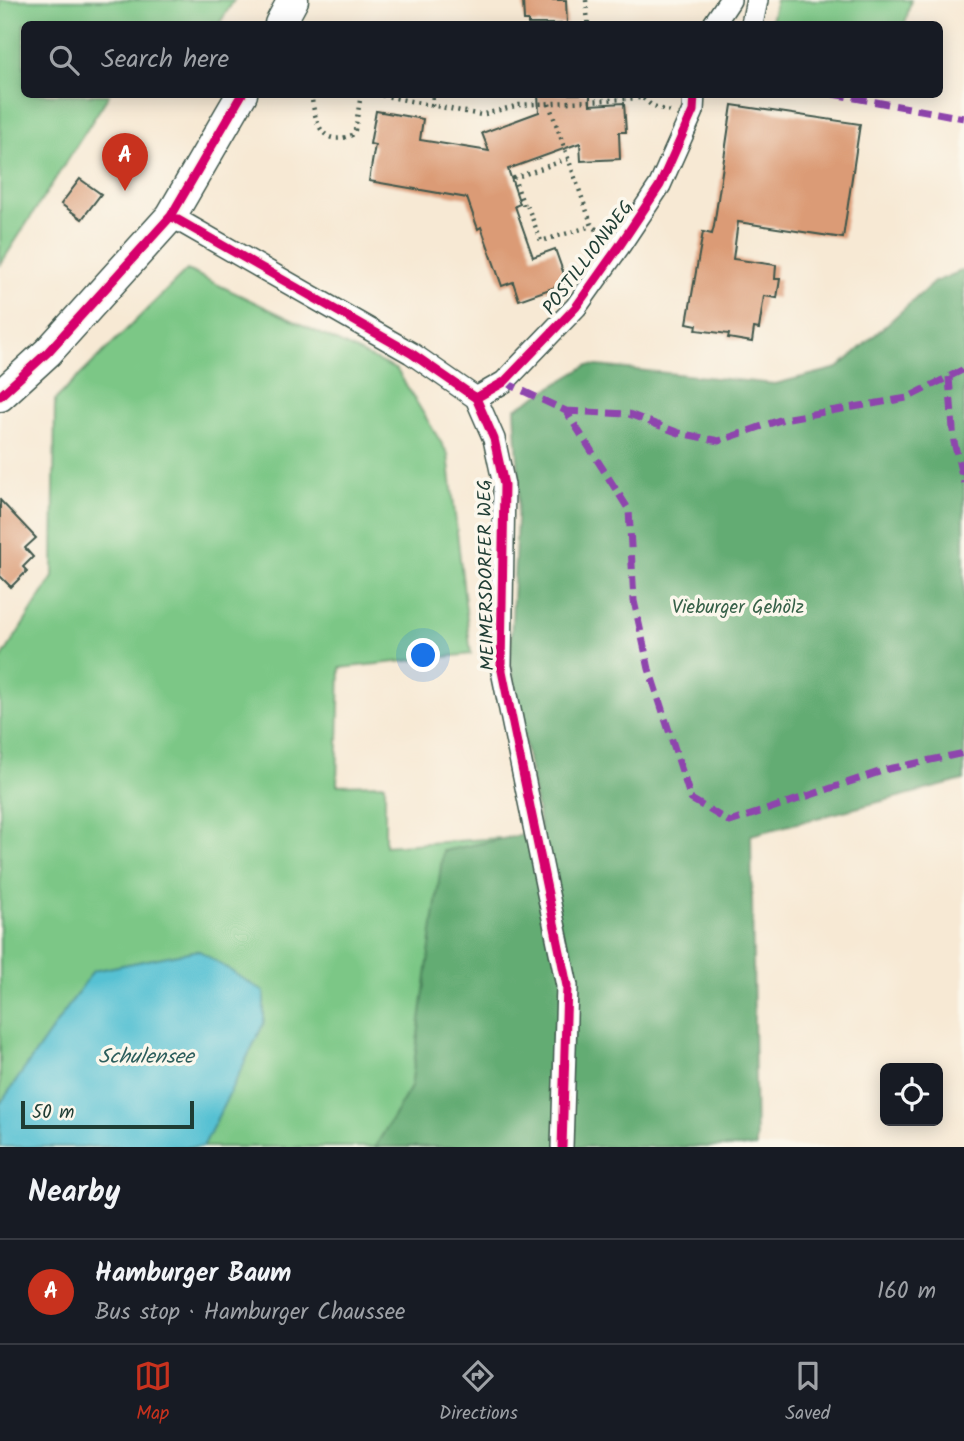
<!DOCTYPE html>
<meta charset="utf-8">
<style>
body{margin:0;font-family:Kalam,sans-serif;background:#242831;color:#f1f3f6}
.controls{position:absolute;right:21px;bottom:21px;display:grid;overflow:hidden;border-radius:10px;box-shadow:0 4px 18px #0003}
.controls button{width:63px;height:63px;display:grid;place-items:center;padding:0;border:0;border-bottom:2px solid #363941;background:#171b24;color:#f1f3f6;font:35px sans-serif}
.scale{position:absolute;left:21px;bottom:18px;width:173px;box-sizing:border-box;padding-left:7px;border:4px solid #1f3d34;border-top:0;font-size:19px;line-height:24px;white-space:nowrap;color:#1f3d34;-webkit-text-stroke:5px #fbf7ec;paint-order:stroke}
.you{position:absolute;left:424px;top:656px;width:24px;height:24px;margin:-18px;border:5px solid #fff;border-radius:50%;background:#1a73e8;box-shadow:0 0 0 10px #1a73e833}
.badge{display:grid;place-items:center;width:46px;height:46px;border-radius:50%;background:#c8321e;color:#fff;font-size:23px;font-weight:700}
.pin{position:absolute;translate:-50% -58px;filter:drop-shadow(0 2px 4px #0008)}
.pin::after{content:'';position:absolute;top:37px;width:24px;height:21px;background:inherit;clip-path:polygon(0 0,100% 0,50% 100%)}
.list{margin:0;padding:0;list-style:none}
h2{display:flex;justify-content:space-between;align-items:center;height:91px;margin:0;padding:0 28px;font-size:30px}
h2 small{font-size:23px;font-weight:400;color:#9ea1a6}
.list li{display:grid;grid-template-columns:46px 1fr auto;gap:21px;align-items:center;box-sizing:border-box;height:105px;padding:0 28px;border-top:2px solid #363941}
.list b{display:block;font-size:26px;white-space:nowrap}
.list p{margin:0;font-size:23px;white-space:nowrap;color:#9ea1a6}
.list em{font-size:23px;font-style:normal;color:#9ea1a6}
.icon{flex:none;width:38px;height:38px;fill:none;stroke:currentColor;stroke-width:2;stroke-linecap:round;stroke-linejoin:round}
.map{position:relative;flex:none;width:964px;height:1147px;overflow:hidden}
.search{position:absolute;background:#171b24;box-shadow:0 4px 18px #0003;left:21px;right:21px;top:21px;height:77px;display:flex;align-items:center;gap:18px;box-sizing:border-box;padding:0 24px;border-radius:10px;color:#9ea1a6;font-size:26px}
.sheet{height:196px;background:#171b24}
nav{display:flex;justify-content:space-around;align-items:center;box-sizing:border-box;height:98px;border-top:2px solid #363941;background:#171b24;font-size:19px;color:#9ea1a6}
nav a{display:grid;justify-items:center;gap:4px}
nav .on{color:#c8321e}
.map>svg:first-child{display:block}
.green{fill:#7bc786;stroke:#4d825d;stroke-width:2}
.forest{fill:#64ac73;stroke:#427454;stroke-width:2}
.water{fill:#57c1d3;stroke:#3b7f84;stroke-width:2}
.building{fill:#db9b76}
.lines{fill:none;stroke-linecap:round;stroke-linejoin:round}
.minor-casing{stroke:#3f574c;stroke-width:24}
.secondary-casing{stroke:#3f574c;stroke-width:33}
.path{stroke:#3f574c;stroke-width:4.5;stroke-dasharray:2 5;stroke-linecap:butt}
.minor{stroke:#fff;stroke-width:21}
.secondary{stroke:#fff;stroke-width:30}
.quiet{stroke:#8e44ad;stroke-width:7;stroke-dasharray:14 7;stroke-linecap:butt}
.cycleway-casing{stroke:#fbf7ec;stroke-width:13}
.cycleway{stroke:#d6006c;stroke-width:9}
.labels{text-anchor:middle;stroke-width:7;stroke-linejoin:round;paint-order:stroke}
.street-label{font-size:19px;fill:#1f3d34;stroke:#fbf7ec}
.park-label{font-size:19px;fill:#366048;stroke:#fbf7ec}
.water-label{font-size:21px;font-style:italic;fill:#2d5e5c;stroke:#fbf7ec}
</style>
<div class="map">
<svg width="964" height="1147" viewBox="0 0 964 1147">
<rect width="100%" height="100%" fill="#fbf7ec"/>
<filter id="ink" filterUnits="userSpaceOnUse"><feTurbulence type="fractalNoise" baseFrequency=".0143" numOctaves="2"/><feDisplacementMap in="SourceGraphic" scale="14" xChannelSelector="R" yChannelSelector="G"/><feConvolveMatrix kernelMatrix="1 2 1 2 8 2 1 2 1" color-interpolation-filters="sRGB"/></filter>
<filter id="wash" filterUnits="userSpaceOnUse"><feTurbulence type="fractalNoise" baseFrequency=".00686" numOctaves="4" result="noise"/><feDisplacementMap in="SourceGraphic" scale="28" xChannelSelector="R" yChannelSelector="G"/><feGaussianBlur stdDeviation="1.57" result="paint"/><feColorMatrix in="noise" values="0 0 0 0 0 0 0 0 0 0 0 0 0 0 0 0 0 1.4 0 .05"/><feComposite in="paint" operator="in"/></filter>
<g filter="url(#wash)">
<rect width="100%" height="100%" fill="#f7e9d4"/>
<path class="green" d="M0 0H234L219 24H24V94L109 95 0 265Z
M776 0H911L905 24H770Z
M187 270 397 370 448 454 471 654 340 668 337 785 385 784V846L499 838 512 1147H0V661L53 577 55 400Z"/>
<path class="forest" d="M964 270V780L751 835 756 1147H375L411 1087 443 851 541 831 510 659 519 480 515 409 588 365 775 384 838 368 934 282Z"/>
<path class="water" d="M198 950 264 992V1023L203 1147H0V1104L93 971Z"/>
<g id="blocks">
<path class="building" d="M523 0H566L567 24H528V21H524Z
M538 94H590V105L624 103 626 132H619L620 159 581 161 580 143 508 169 520 204 515 206 533 257 555 249 567 283 519 300 513 282 502 286 481 227 478 229 467 198 369 181 375 145 370 144 376 111 423 119 420 140 489 151 482 133 539 112Z
M732 105 860 124 843 238 738 222 733 259 776 265 775 279H780L777 298 764 296 759 329 754 328 752 342 728 338 729 334 696 330 697 325 687 323 703 232 712 234 714 226Z
M80 179 101 194 82 219 61 204Z
M0 500 36 538 25 548 33 557 23 567 27 571 11 587 0 576Z"/>
</g>
</g>
<g filter="url(#ink)">
<use href="#blocks" fill-opacity="0" stroke="#3f574c" stroke-width="2"/>
<g class="lines">
<defs>
<path id="minor" d="M714 24 730 0
M752 24 757 0
M171 216 411 353 476 398 494 439 504 485 501 666 567 986 562 1147
M476 398 504 382 576 307 620 245 660 185 693 111 694 94"/>
<path id="secondary" d="M280 24 293 0
M0 396 48 352 171 216 242 94"/>
</defs>
<use href="#minor" class="minor-casing"/>
<use href="#secondary" class="secondary-casing"/>
<path class="path" d="M586 0 588 24
M311 94C315 118 319 149 352 135L355 130 361 94
M375 94 481 115 519 105 641 98
M638 94 651 105 670 112
M549 104 592 226 603 234
M432 106 433 94
M568 159 514 178 524 206 527 205 541 241 592 226"/>
<use href="#minor" class="minor"/>
<use href="#secondary" class="secondary"/>
<path class="quiet" d="M833 94 964 118
M949 377 954 442 964 483
M504 382 566 411 629 510 634 601 649 669 691 799 730 822 888 769 964 753
M566 411 629 414 679 433 719 441 783 419 907 398 964 369"/>
<defs>
<path id="cycleway" d="M171 216 411 353 476 398 494 439 504 485 501 666 567 986 562 1147
M0 396 48 352 171 216 242 94
M476 398 504 382 576 307 620 245 660 185 693 111 694 94"/>
</defs>
<use href="#cycleway" class="cycleway-casing"/>
<use href="#cycleway" class="cycleway"/>
</g>
</g>
<g class="labels">
<g class="street-label">
<text transform="translate(587 257) rotate(-53)" y="7">POSTILLIONWEG</text>
<text transform="translate(485 575) rotate(-91)" y="7">MEIMERSDORFER WEG</text>
</g>
<g class="park-label">
<text x="738" y="613">Vieburger Gehölz</text>
</g>
<g class="water-label">
<text x="146" y="1063">Schulensee</text>
</g>
</g>
</svg>
<div class="controls">
<button><svg class="icon" aria-label="locate" viewBox="0 0 24 24"><circle cx="12" cy="12" r="6"/><path d="M12 2v4M12 18v4M2 12h4M18 12h4"/></svg></button>
</div>
<div class="scale">50 m</div>
<div class="you"></div>
<div class="pin badge" style="left:125px;top:191px">A</div>
<div class="search"><svg class="icon" aria-label="search" viewBox="0 0 24 24"><circle cx="10" cy="10" r="6"/><path d="M15 15l6 6"/></svg>Search here</div>
</div>
<section class="sheet">
<h2>Nearby<small></small></h2>
<ul class="list">
<li><span class="badge">A</span><div><b>Hamburger Baum</b><p>Bus stop · Hamburger Chaussee</p></div><em>160 m</em></li>
</ul>
</section>
<nav>
<a class="on"><svg class="icon" aria-label="map" viewBox="0 0 24 24"><path d="M3 6l6-2 6 2 6-2v14l-6 2-6-2-6 2zM9 4v14M15 6v14"/></svg>Map</a>
<a><svg class="icon" aria-label="directions" viewBox="0 0 24 24"><path d="M12 3l9 9-9 9-9-9zM9 14v-3h6M13 9l2 2-2 2"/></svg>Directions</a>
<a><svg class="icon" aria-label="saved" viewBox="0 0 24 24"><path d="M7 4h10v16l-5-4-5 4z"/></svg>Saved</a>
</nav>
